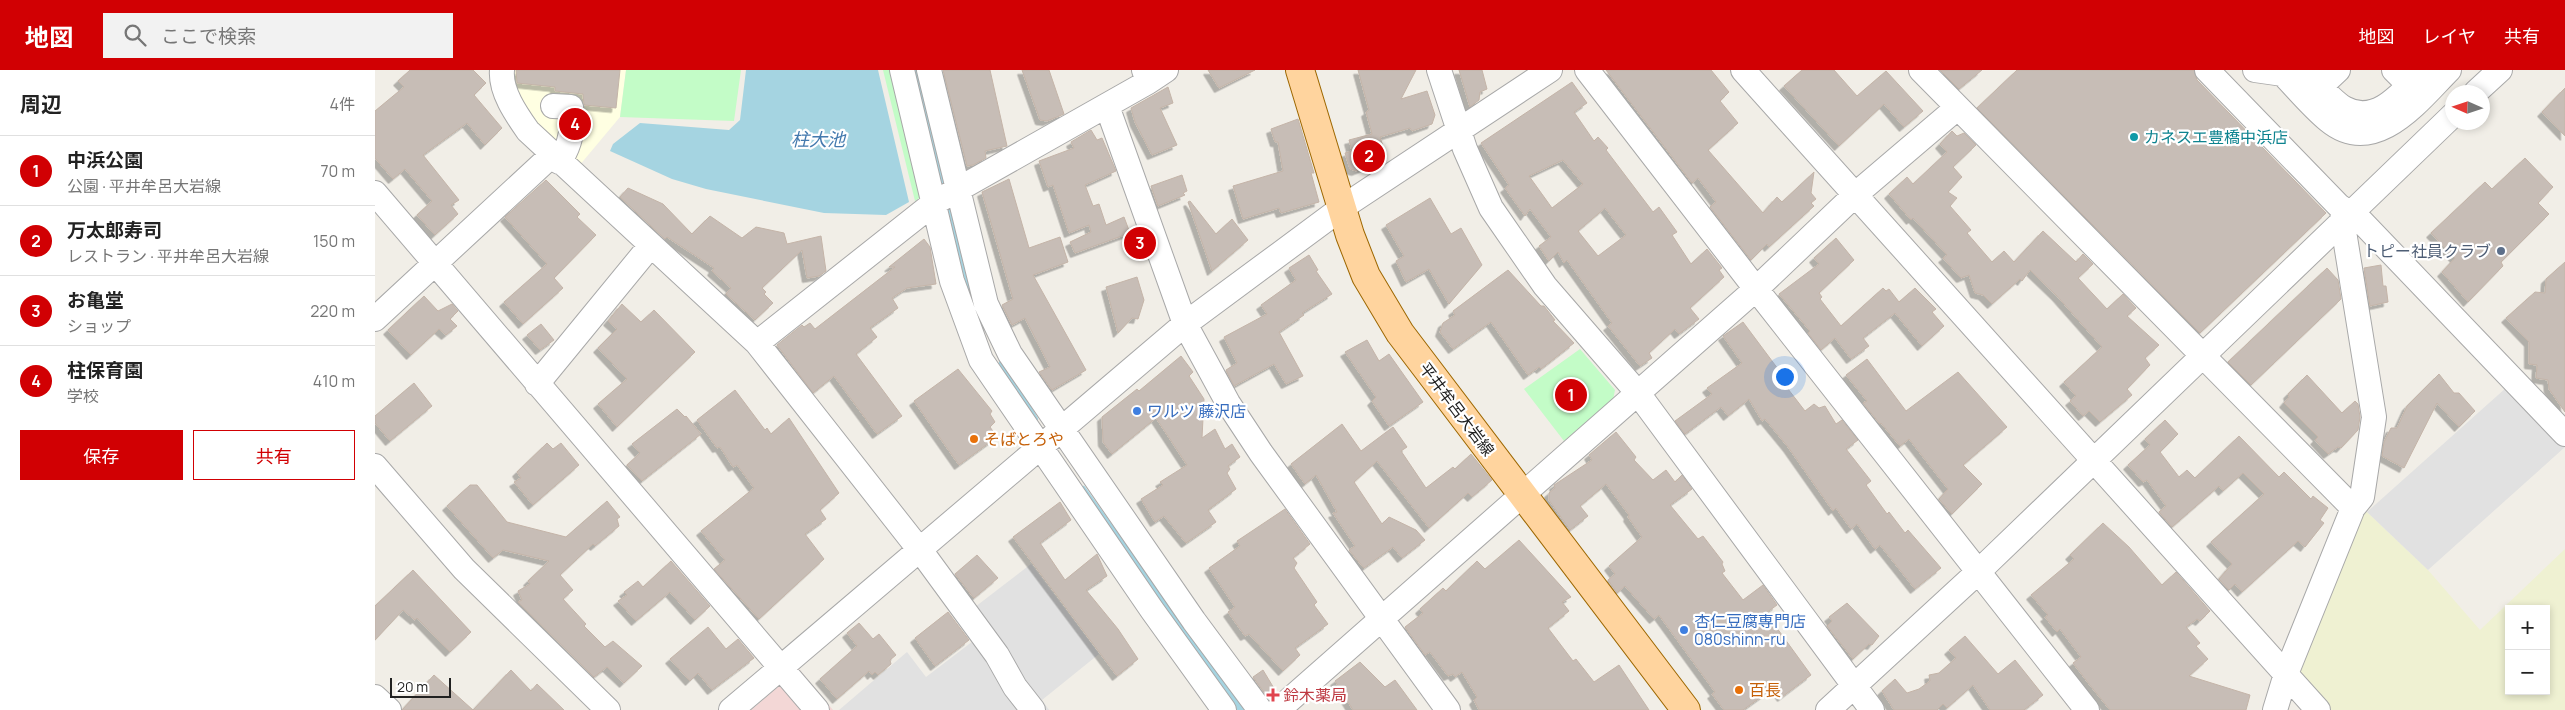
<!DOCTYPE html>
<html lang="ja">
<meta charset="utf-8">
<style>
body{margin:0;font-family:Manrope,"Noto Sans JP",sans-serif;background:#f2f2f2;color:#222}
.controls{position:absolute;right:15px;bottom:15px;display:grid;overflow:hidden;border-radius:0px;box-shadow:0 2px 8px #0003}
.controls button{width:45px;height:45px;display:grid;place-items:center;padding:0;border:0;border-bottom:1px solid #e0e0e0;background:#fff;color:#222;font:25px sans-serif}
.compass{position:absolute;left:2070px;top:15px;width:45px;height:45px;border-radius:50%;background:#fff;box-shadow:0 2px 8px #0003;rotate:273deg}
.scale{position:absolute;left:15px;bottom:12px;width:61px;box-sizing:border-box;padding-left:5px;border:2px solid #212121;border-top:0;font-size:14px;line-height:18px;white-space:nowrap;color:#212121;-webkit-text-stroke:4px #fff;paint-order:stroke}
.you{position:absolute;left:1409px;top:306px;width:18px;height:18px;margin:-12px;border:4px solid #fff;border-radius:50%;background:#1a73e8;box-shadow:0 0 0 8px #1a73e833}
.badge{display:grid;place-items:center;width:32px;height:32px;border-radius:50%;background:#d10003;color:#fff;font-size:16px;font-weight:700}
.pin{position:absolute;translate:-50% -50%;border:2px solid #fff;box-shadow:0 1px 5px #0006}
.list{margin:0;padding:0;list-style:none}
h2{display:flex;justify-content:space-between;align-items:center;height:65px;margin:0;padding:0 20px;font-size:21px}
h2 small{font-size:16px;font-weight:400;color:#767676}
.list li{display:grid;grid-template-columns:32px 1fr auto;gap:15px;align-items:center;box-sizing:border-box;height:70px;padding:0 20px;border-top:1px solid #e0e0e0}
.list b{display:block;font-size:19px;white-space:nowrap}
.list p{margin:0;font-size:16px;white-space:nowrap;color:#767676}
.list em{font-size:16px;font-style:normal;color:#767676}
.actions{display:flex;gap:10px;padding:15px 20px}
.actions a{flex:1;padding:11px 0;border:1px solid #d10003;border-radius:0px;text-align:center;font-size:18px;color:#d10003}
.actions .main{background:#d10003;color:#fff}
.icon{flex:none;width:28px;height:28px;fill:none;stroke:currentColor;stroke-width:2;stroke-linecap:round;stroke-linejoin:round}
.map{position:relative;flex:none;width:2190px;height:640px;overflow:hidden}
header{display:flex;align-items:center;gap:30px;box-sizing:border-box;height:70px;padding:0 25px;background:#d10003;color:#fff}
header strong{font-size:24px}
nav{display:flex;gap:28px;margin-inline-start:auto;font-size:18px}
.search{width:350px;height:45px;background:#f2f2f2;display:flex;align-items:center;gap:12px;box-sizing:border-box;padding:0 18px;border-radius:0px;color:#767676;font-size:19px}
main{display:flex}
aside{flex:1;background:#fff}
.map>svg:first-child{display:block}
.commercial{fill:#f3d7d6}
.education{fill:#ffffe2}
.farmland{fill:#eff1d2;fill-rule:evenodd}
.park{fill:#c3fcc7}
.parking{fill:#e1e1e1}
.water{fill:#a5d4e1}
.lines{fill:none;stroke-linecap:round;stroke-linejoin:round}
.stream{stroke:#a5d4e1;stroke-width:6}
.building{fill:#c7bdb6;stroke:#c4b4a8;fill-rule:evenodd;filter:url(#shadow)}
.minor-casing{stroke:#a8a8a8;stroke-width:26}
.major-casing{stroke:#9d6700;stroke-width:30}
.minor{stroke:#fff;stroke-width:24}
.major{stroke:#ffd49e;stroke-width:28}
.culture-dot{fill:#0f9aa8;stroke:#fff;stroke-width:2}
.service-dot{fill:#5c6f8a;stroke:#fff;stroke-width:2}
.shop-dot{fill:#3f7fe0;stroke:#fff;stroke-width:2}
.food-dot{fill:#e8710a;stroke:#fff;stroke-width:2}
.health-dot{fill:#e0444e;stroke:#fff;stroke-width:2}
.labels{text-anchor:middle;stroke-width:4.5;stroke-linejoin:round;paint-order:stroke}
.culture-label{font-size:16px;fill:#0d838f;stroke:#fff;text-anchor:start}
.service-label{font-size:16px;fill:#4e5e75;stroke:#fff;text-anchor:end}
.street-label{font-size:16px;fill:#212121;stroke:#fff}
.shop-label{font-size:16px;fill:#366cbe;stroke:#fff;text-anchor:start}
.food-label{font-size:16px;fill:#c56008;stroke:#fff;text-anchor:start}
.health-label{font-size:16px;fill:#be3a42;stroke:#fff;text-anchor:start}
.water-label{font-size:18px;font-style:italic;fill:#447aae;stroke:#fff}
</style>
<header>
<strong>地図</strong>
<div class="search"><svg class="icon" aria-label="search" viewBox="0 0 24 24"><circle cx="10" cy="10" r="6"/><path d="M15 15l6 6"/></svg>ここで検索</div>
<nav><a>地図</a><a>レイヤ</a><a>共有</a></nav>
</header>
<main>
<aside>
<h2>周辺<small>4件</small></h2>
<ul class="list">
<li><span class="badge">1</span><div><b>中浜公園</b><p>公園 · 平井牟呂大岩線</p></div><em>70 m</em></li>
<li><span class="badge">2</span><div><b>万太郎寿司</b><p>レストラン · 平井牟呂大岩線</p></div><em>150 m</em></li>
<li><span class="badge">3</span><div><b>お亀堂</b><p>ショップ</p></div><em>220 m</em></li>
<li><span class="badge">4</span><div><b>柱保育園</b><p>学校</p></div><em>410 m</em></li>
</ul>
<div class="actions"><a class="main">保存</a><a>共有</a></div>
</aside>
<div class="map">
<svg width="2190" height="640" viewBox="0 0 2190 640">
<defs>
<filter id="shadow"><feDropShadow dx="-4.5" dy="4.5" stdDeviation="0" flood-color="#0004"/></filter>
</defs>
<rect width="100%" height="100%" fill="#f1eee7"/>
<path class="commercial" d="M424 599 458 640H376Z"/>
<path class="education" d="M139 0H251L245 47 204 96 195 91 151 40 138 10Z"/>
<path class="farmland" d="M1988 441 1992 442 2053 500 2105 560 2190 479V640H1951L1918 604ZM2134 539H2171V621H2134Z"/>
<path class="park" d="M251 0H366L359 51 245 47Z
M508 0H520L550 124 540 131Z
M1205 279 1240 320 1238 330 1189 371 1149 319Z"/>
<path class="parking" d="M2132 317 2190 377 2053 500 1992 442Z
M656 494 724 584 667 630 674 640H464L532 582 551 607 602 568 600 537Z"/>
<path class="water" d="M371 0H503L534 132 511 145 449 143 331 119 297 109 235 81 238 74 265 53 354 60 365 50Z"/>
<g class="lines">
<path class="stream" d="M541 0 570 120
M572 130 597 225
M627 293 660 349
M708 419 866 640"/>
</g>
<path class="building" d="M35 0H98L111 13 99 25 127 58 110 75 92 53 48 85 84 130 76 135 83 144 60 165 42 145 57 131 30 99 18 109 0 88V41L29 17 23 11Z
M141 0H245L241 38 209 35 208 24 180 21V17L142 13Z
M568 0H615L632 76 610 81 611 88 598 95 592 96Z
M647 0H674L689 44 672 51 665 50Z
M833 0H880L844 18Z
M983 0H1041L1026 29 1052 21 1060 45 1057 54 1037 61 1035 58 1005 67 1011 85 995 90 996 95 981 101 975 99 970 83 977 81 974 70 997 64 991 42 994 40Z
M1084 0H1107L1112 19 1105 22 1104 30 1095 37Z
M1231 0H1336L1354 22 1345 31 1363 53 1333 80 1388 143 1402 127 1407 132 1439 102 1436 123 1441 129 1436 133 1439 136 1394 177 1392 174 1376 190 1335 137 1341 132 1323 108 1317 113Z
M1427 0H1459L1482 26 1511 1 1548 41 1529 57 1509 34 1464 76 1409 16Z
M1565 0H1607L1584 19Z
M1642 0H1819L1822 10 1951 143 1825 263 1602 38Z
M1197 12 1212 33 1199 42 1219 71 1223 67 1233 78 1231 80 1278 142 1284 137 1302 162 1297 165 1316 194 1332 179 1347 198 1344 200 1349 207 1315 238 1324 249 1304 264 1300 259 1274 283 1277 288 1265 296 1233 256 1237 253 1192 190 1189 193 1183 182 1174 191 1164 176 1176 167 1155 139 1150 146 1130 118 1134 115 1106 73ZM1188 90 1208 114 1177 138 1154 106ZM1230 138 1251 165 1223 186 1203 161Z
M793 17 798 33 785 38 802 75 777 85 760 52 756 38Z
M2190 18V66L2167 42Z
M923 49 939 103H936L944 132 906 143 904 138 868 149 858 116 908 101 903 72H900L896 59Z
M716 60 722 70 727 68 741 101 710 115 718 136 724 134 731 155 749 147 755 163 700 183 695 172 716 162 714 155 694 163 678 115 673 117 664 91 699 78 696 72Z
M1577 61 1582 66 1589 63 1601 75 1578 97 1587 107 1573 122 1582 128 1575 136 1596 160 1592 163 1617 192 1629 181 1639 192 1668 161 1701 192 1708 184 1718 194 1703 208 1732 239 1748 224 1761 238 1752 246 1784 275 1770 288 1775 295 1752 319 1757 325 1725 352 1714 341 1708 346 1695 331 1701 326 1689 312 1727 277 1682 226 1655 200 1647 211 1645 209 1617 234 1608 225 1600 223 1594 205 1586 208 1568 188 1572 185 1538 148 1536 150 1514 124 1532 107 1538 114 1572 82 1565 74Z
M2150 88 2178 117 2163 133 2174 144 2126 192 2128 196 2093 232 2067 202 2080 188 2056 163 2110 112 2117 119Z
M807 105 812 121 808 123 810 125 783 136 776 116Z
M634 109 654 178 685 167 693 192 658 205 711 300 677 320 664 302 675 297 650 248 637 255 627 235 638 229 607 122Z
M171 110 205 144 202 147 221 165 179 208 188 218 148 254 129 232 172 194 130 147Z
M253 118 288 134 317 164 335 146 367 168 381 157 409 163 412 174 446 166 451 201 444 206 432 208 427 180 387 218 391 222 389 224 398 233 380 250 351 224 356 218 337 201 339 198 292 167 290 169 245 127Z
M1055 128 1076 164 1086 158 1107 195 1074 234 1054 199 1031 212 1021 191 1029 186 1011 155Z
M815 131 841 164 857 149 873 170 837 201 813 132Z
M1461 168 1479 190 1444 223 1447 227 1445 229 1466 256 1508 218 1511 221 1514 219 1524 232 1540 218 1561 239 1557 242 1569 256 1547 276 1520 243 1488 268 1494 276 1476 289 1460 268 1446 280 1433 263 1435 261 1404 224 1444 194 1439 188Z
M549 169 555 177 561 214 532 218 517 228 523 238 495 258 502 267 481 284 527 346 502 364 459 306 438 323 402 275 427 255 429 257 435 253 440 259 520 197H514Z
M934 185 943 200 941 201 957 224 927 243 929 245 904 262 928 306 911 314 899 294 859 316 851 300 862 293 849 267 892 244 886 235 921 210 914 198Z
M2190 192V342L2174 319 2173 310 2161 308 2162 295 2154 294V272L2131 248 2160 222 2170 223 2171 209Z
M2006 195 2008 216H2011L2013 232 1995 236 1989 198Z
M1952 198 1963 210 1966 229 1876 315 1853 292Z
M1133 200 1166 236H1169L1180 250 1178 251 1199 273 1166 299 1164 297 1153 305 1116 252 1078 279 1065 262 1068 253 1080 245 1078 241Z
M762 207 769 230 763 249 757 248 743 263 731 217Z
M49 226 63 241 77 234 83 241 75 249 82 256 71 265 64 259 36 285 13 260Z
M247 234 266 252 279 240 320 282 242 357 223 334 252 309 223 278 242 259 233 251Z
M1368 252 1406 303 1403 306 1430 341 1439 334 1444 338 1450 336 1461 354 1467 350 1483 370 1471 379 1496 411 1491 415 1512 444 1514 442 1530 463 1533 460 1566 498 1540 519 1505 475 1500 479 1482 454 1476 459 1461 438 1458 441 1413 377 1390 349 1387 351 1374 329 1353 346 1346 337 1310 364 1300 351 1337 324 1332 318 1367 293 1348 266Z
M166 254 179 270 165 280 152 265Z
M992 270 1004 291 1014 284 1048 332 1014 356 997 331 1001 327 970 282Z
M806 286 818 302 814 306 829 329 827 368 840 359 850 379 857 374 865 387 853 396 855 399 852 403 861 419 833 440 841 452 811 473 789 446 780 452 766 429 788 415 785 412 812 395 781 348 737 384 728 372 727 347 762 319 764 321Z
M1492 289 1531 341 1583 302 1632 357 1588 395 1607 414 1577 444 1564 429 1573 419 1534 369 1525 376 1506 353 1505 354 1488 333 1492 331 1471 305Z
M583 299 617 341 615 344 620 352 615 357 622 367 584 395 539 331Z
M2064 304 2079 323H2084L2100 341 2084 357 2062 333 2029 398 2007 386 2009 372 2016 358H2022L2032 336Z
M1932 305 1967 343 1980 331 1983 334 1985 347 1983 360 1966 378 1963 377 1953 384 1940 370 1943 367 1909 333 1914 327 1913 324Z
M39 313 57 336 15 371 0 353V346Z
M360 320 390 360 392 358 396 364 414 348 464 423 445 440 451 449 430 464 449 489 384 549 339 499 350 490 326 461 379 418 362 395 358 397 345 377 342 378 322 350Z
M302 339 310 347 311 346 326 364 267 411 252 395 265 383 257 374Z
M1790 350 1803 364 1785 382 1804 407 1812 400 1820 408 1864 366 1904 407 1909 402 1936 429 1938 426 1953 438 1945 450 1949 453 1930 477 1923 471 1867 522 1860 514 1854 520 1844 509 1857 494 1836 472 1889 424 1868 403 1848 421 1844 416 1797 457 1784 442 1791 436 1772 410 1768 412 1753 395 1775 375 1770 369Z
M967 354 986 381 1018 357 1032 377 1026 381 1051 418 1078 397 1080 399 1096 384 1117 410 1097 427 1093 423 1054 458 1002 391 979 412 1007 454 1014 447 1041 460 1050 470 1027 488 1018 477 989 498 974 480 980 476 958 443 962 442 941 405 930 414 916 394Z
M1241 362 1261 387 1259 390 1278 410 1291 400 1300 412 1307 405 1317 419 1295 435 1323 469 1328 466 1348 492 1347 494 1350 501 1347 503 1368 530 1388 515 1402 535 1391 543 1436 605 1407 627 1400 617 1368 640H1349L1337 624 1340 622 1284 545 1279 549 1250 516 1242 523 1233 510 1240 504 1234 496 1267 467 1253 447 1254 445 1231 414 1205 436 1213 446 1195 460 1174 430V423L1180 418 1179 415 1217 390 1214 385Z
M172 373 178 379 186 373 204 395 158 435 139 412 146 408 142 402Z
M95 415H102L132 452 191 467 232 431 245 447 242 449 244 456 220 476 218 474 185 505 198 520 188 529 211 554 209 556 230 577 238 571 267 596 249 613 232 597 219 607 143 532 147 530 143 521 155 514 153 511 174 491 128 480 118 488 72 436Z
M685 432 696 450 665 473 690 510 722 484 732 506 711 520 743 559 763 589 742 606 638 467Z
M910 439 935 474 918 488 922 493 919 498 942 532 939 535 953 554 920 578 925 585 908 601 874 564 870 566 853 542 860 537 834 498 865 476 862 471Z
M1728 453 1754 477 1787 515 1801 502 1835 541 1825 551 1822 549 1811 557 1825 573 1821 576 1833 589 1814 606 1875 625 1871 640H1735L1714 614 1698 593 1706 587 1685 559 1682 562 1670 547 1673 545 1656 525 1699 489 1695 485Z
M1144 470 1196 527 1187 532 1194 541 1173 558 1198 591 1201 589 1219 612 1244 595 1274 640H1104L1099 630 1102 627 1087 602 1080 607 1078 604 1073 606 1055 582 1050 585 1030 557 1048 543 1045 539 1068 518 1071 521 1102 491 1110 499Z
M602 485 623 508 599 528 580 504Z
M296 491 335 536 320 550 295 522 261 551 243 531 252 525 249 522 263 511 268 517Z
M38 500 96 562 75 582 42 548 40 550 28 540 0 570V536Z
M1472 533 1504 566 1497 575 1494 574 1478 589 1452 556 1457 551 1454 547Z
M573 542 594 570 560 596 540 568Z
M484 553 498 569 504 564 521 585 515 590 516 594 503 605 500 602 497 605 494 601 462 629 445 609 482 576 472 563Z
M333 557 351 579 363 569 379 588 337 620 323 603 315 611 295 589Z
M1590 566 1623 604 1640 590 1668 625 1649 640H1615L1598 615 1572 638 1568 634 1562 640H1519L1507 621 1520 609 1532 623 1544 619 1555 611 1554 605 1564 603 1581 588 1574 580Z
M985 592 1010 617 1020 610 1042 640H978L960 611Z
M136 600 156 621 162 614 189 640H27L59 605 98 640Z
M888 600 900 620 891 625 878 607Z"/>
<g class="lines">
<defs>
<path id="minor" d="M127 0C125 21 141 44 153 61L382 273 551 488 622 585 640 617 658 640
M527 0 577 211 606 290 777 540 849 640
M554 0 611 234 635 284 819 551 885 640
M1064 0 1090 79 1116 138 1170 216 1262 322 1497 640
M1212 0 1381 219 1712 640
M1368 0 1943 640
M1546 0 1978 438 1911 604 1900 640
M1832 0 1964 136 1986 151 2190 364
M1880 0 1908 4
M1904 0C1920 16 1935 35 1953 50 2000 89 2044 30 2074 0
M1930 0C1942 12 1954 29 1969 38 2002 57 2029 20 2049 0
M2019 0 2034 15
M773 12 791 0
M1946 16 1963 0
M2101 22 2125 0
M178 36 196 37C199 57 196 75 184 92
M732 36 810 254 853 333 886 383 1073 640
M0 123 442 640
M1967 149 1999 347 1987 427 1978 438
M0 249 177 85
M382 273 559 133 773 12 769 0
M162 314 276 175
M0 396 89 499 233 640
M0 627 14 640
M356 640 810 254 968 137 1175 0
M903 640 1381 219 1481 124 1582 38
M1453 640 1603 502 2078 45"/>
<path id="major" d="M925 0 975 165 991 206 1025 263 1311 640"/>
</defs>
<use href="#minor" class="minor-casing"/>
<use href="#major" class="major-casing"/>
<use href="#minor" class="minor"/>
<use href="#major" class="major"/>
</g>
<circle class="culture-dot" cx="1759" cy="67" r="5"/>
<circle class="service-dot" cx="2126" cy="181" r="5"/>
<g class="shop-dot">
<circle cx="762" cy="341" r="5"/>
<circle cx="1309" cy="560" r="5"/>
</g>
<g class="food-dot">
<circle cx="599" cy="369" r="5"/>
<circle cx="1364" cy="620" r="5"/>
</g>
<path class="health-dot" d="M895.5 617.5h5v5h5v5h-5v5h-5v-5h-5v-5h5z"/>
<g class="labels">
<g class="culture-label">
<text x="1769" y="73">カネスエ豊橋中浜店</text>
</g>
<g class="service-label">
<text x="2116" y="187">トピー社員クラブ</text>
</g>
<g class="street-label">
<text transform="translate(1082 339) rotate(53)" y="6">平井牟呂大岩線</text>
</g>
<g class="shop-label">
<text x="772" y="347">ワルツ 藤沢店</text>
<text x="1319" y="557">杏仁豆腐専門店<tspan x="1319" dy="18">080shinn-ru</tspan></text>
</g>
<g class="food-label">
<text x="609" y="375">そばとろや</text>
<text x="1374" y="626">百長</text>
</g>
<g class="health-label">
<text x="908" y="631">鈴木薬局</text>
</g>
<g class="water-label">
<text x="443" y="76">柱大池</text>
</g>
</g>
</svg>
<div class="controls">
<button>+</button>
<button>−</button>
</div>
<svg class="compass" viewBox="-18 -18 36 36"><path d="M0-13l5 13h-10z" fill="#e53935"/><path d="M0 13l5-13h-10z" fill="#767676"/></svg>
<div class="scale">20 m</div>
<div class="you"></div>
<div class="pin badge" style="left:1196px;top:325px">1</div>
<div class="pin badge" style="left:994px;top:86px">2</div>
<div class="pin badge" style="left:765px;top:173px">3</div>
<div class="pin badge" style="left:200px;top:54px">4</div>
</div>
</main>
